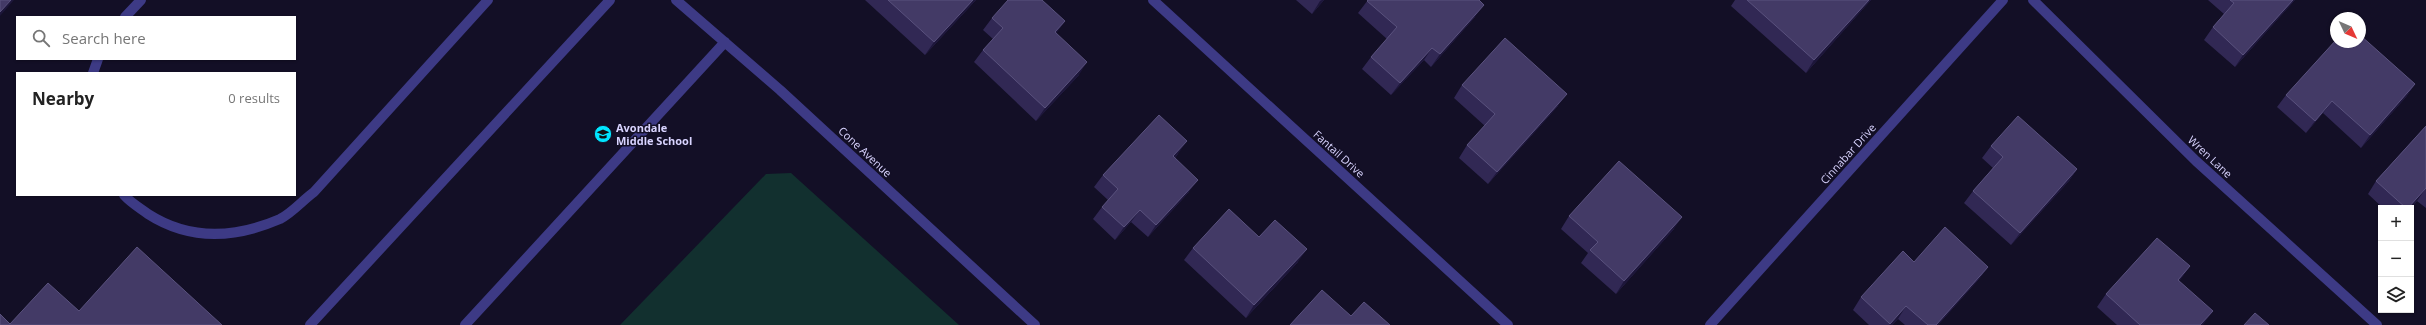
<!DOCTYPE html>
<meta charset="utf-8">
<style>
body{margin:0;font-family:"Open Sans",sans-serif;background:#f2f2f2;color:#222}
.controls{position:absolute;right:12px;bottom:12px;display:grid;overflow:hidden;border-radius:0px;box-shadow:0 1px 3px #0004}
.controls button{width:36px;height:36px;display:grid;place-items:center;padding:0;border:0;border-bottom:1px solid #e0e0e0;background:#fff;color:#222;font:20px sans-serif}
.compass{position:absolute;left:2330px;top:12px;width:36px;height:36px;border-radius:50%;background:#fff;box-shadow:0 1px 3px #0004;rotate:134deg}
.list{margin:0;padding:0;list-style:none}
h2{display:flex;justify-content:space-between;align-items:center;height:52px;margin:0;padding:0 16px;font-size:17px}
h2 small{font-size:13px;font-weight:400;color:#767676}
.icon{flex:none;width:22px;height:22px;fill:none;stroke:currentColor;stroke-width:2;stroke-linecap:round;stroke-linejoin:round}
.map{position:relative;flex:none;width:2426px;height:325px;overflow:hidden}
.search{position:absolute;background:#fff;box-shadow:0 1px 3px #0004;left:16px;top:16px;width:280px;height:44px;display:flex;align-items:center;gap:10px;box-sizing:border-box;padding:0 14px;border-radius:0px;color:#767676;font-size:15px}
.panel{position:absolute;background:#fff;box-shadow:0 1px 3px #0004;left:16px;top:72px;width:280px;height:124px;border-radius:0px}
.map>svg:first-child{display:block}
.garden{fill:#12302f}
.lines{fill:none;stroke-linecap:round;stroke-linejoin:round}
.service{stroke:#3d3a85;stroke-width:10}
.minor{stroke:#3d3a85;stroke-width:10}
.wall{fill:#312854}
.shaded-wall{fill:#1d163a}
.building{fill:#433a66;stroke:#5a527e}
.labels{text-anchor:middle;stroke-width:3;stroke-linejoin:round;paint-order:stroke}
.poi-label{font-size:11px;font-weight:bold;fill:#d9d4ff;stroke:#130f26;text-anchor:start}
.street-label{font-size:11px;fill:#d9d4ff;stroke:#130f26}
</style>
<div class="map">
<svg width="2426" height="325" viewBox="0 0 2426 325">
<rect width="100%" height="100%" fill="#130f26"/>
<path class="garden" d="M791 173 959 325H620L766 174Z"/>
<g class="lines">
<path class="service" d="M676 0 780 90 1035 325
M125 17 141 0
M93 73 98 59
M124 195C131 203 140 208 148 214 190 241 236 238 280 219 292 213 303 200 314 192L488 0
M310 325 610 0
M465 325 725 42"/>
<path class="minor" d="M1153 0 1508 325
M2033 0 2196 161 2377 325
M1710 325 2003 0"/>
</g>
<path class="wall" d="M865 0H976L925 55Z
M1296 0H1324L1312 14Z
M1368 0 1475 17 1431 67 1424 60 1391 95 1362 69 1371 57 1387 39 1358 13Z
M1735 0H1871L1806 73 1731 6Z
M2208 0H2295L2235 67 2204 40 2213 27 2224 14Z
M992 18 1065 21 1056 33 1079 75 1036 121 974 62 983 50 993 39 983 30Z
M2415 84 2406 97 2361 148 2323 113 2306 133 2277 107 2286 95Z
M1462 85 1558 106 1488 184 1459 158 1467 145 1485 126 1454 98Z
M2426 126V208L2417 201 2411 208H2383L2368 194 2376 181Z
M1991 146 2077 169 2069 181 2011 245 1964 203 1973 191 1993 168 1982 158Z
M1178 154 1175 158 1189 192 1148 237 1131 222 1115 240 1093 219 1102 207 1108 200 1094 187 1103 175Z
M1569 216 1674 229 1616 294 1581 263 1588 253 1561 229Z
M1259 237 1298 262 1246 318 1184 260 1193 248Z
M1914 262 1988 267 1979 279 1938 325H1905L1898 319 1892 325H1869L1853 310 1861 297Z
M2190 266 2179 281 2203 325H2117L2097 307 2106 294Z"/>
<path class="shaded-wall" d="M11 0H14L0 16V12Z
M973 0H976L925 55 934 42Z
M1322 0H1324L1312 14 1320 1Z
M1869 0H1871L1806 73 1814 60Z
M2293 0H2295L2235 67 2243 55Z
M1484 5 1475 17 1431 67 1440 54Z
M1065 21 1056 34 1055 32Z
M1432 48 1424 60 1391 95 1400 83Z
M1087 62 1079 75 1036 121 1045 108Z
M2415 84 2406 97 2361 148 2370 135Z
M1567 94 1558 106 1488 184 1497 172Z
M2332 101 2323 113 2306 133 2315 121Z
M1187 141 1178 154 1165 169 1173 156Z
M2077 169 2069 181 2011 245 2020 233Z
M1198 180 1189 192 1148 237 1156 225Z
M2426 188 2417 201 2411 208H2408Z
M1140 210 1131 222 1115 240 1124 227Z
M1682 217 1674 229 1616 294 1624 281Z
M1307 249 1298 262 1246 318 1254 305Z
M2190 266 2181 279 2169 293 2178 280Z
M1988 267 1979 279 1938 325H1936Z
M1906 306 1898 319 1892 325H1889Z
M2213 311 2203 325H2200Z"/>
<path class="building" d="M0 0H11L0 12Z
M888 0H973L934 42Z
M1008 0H1042L1065 21 1055 32 1087 62 1045 108 983 50 1003 28 992 18Z
M1368 0H1479L1484 5 1440 54 1432 48 1400 83 1371 57 1397 27 1367 1Z
M1747 0H1869L1814 60Z
M2230 0H2293L2243 55 2213 27 2234 3Z
M2360 35 2415 84 2370 135 2332 101 2315 121 2286 95 2336 40V42H2360Z
M1505 38 1567 94 1497 172 1467 145 1495 114 1462 85Z
M1159 115 1187 141 1173 156 1198 180 1156 225 1140 210 1124 227 1102 207 1118 189 1103 175Z
M2018 116 2077 169 2020 233 1973 191 2003 157 1991 146Z
M2426 126V188L2408 208H2406L2376 181Z
M1619 161 1682 217 1624 281 1590 250 1598 242 1569 216Z
M1229 209 1259 237 1275 220 1307 249 1254 305 1193 248Z
M1945 227 1988 267 1936 325H1928L1906 306 1890 324 1861 297 1903 251 1914 262Z
M2157 238 2190 266 2178 280 2213 311 2200 325H2140L2106 294Z
M137 247 222 325H0V314L10 324 48 283 79 311Z
M1322 290 1351 316 1364 302 1390 325H1290Z
M2255 313 2269 325H2244Z"/>
<defs>
<symbol id="school-disc" viewBox="-11 -11 22 22"><circle r="9.5" fill="#00e5ff" stroke="#130f26"/><path d="M0-5L7-2L0 1L-7-2ZM-4 1L0 2.5L4 1V4Q0 6-4 4Z" fill="#111"/></symbol>
</defs>
<g fill-rule="evenodd">
<use href="#school-disc" x="593" y="124" width="20" height="20"/>
</g>
<g class="labels">
<g class="poi-label">
<text x="616" y="132">Avondale<tspan x="616" dy="13">Middle School</tspan></text>
</g>
<g class="street-label">
<text transform="translate(865 152) rotate(43)" y="4">Cone Avenue</text>
<text transform="translate(1339 154) rotate(42)" y="4">Fantail Drive</text>
<text transform="translate(1848 154) rotate(-48)" y="4">Cinnabar Drive</text>
<text transform="translate(2210 157) rotate(43)" y="4">Wren Lane</text>
</g>
</g>
</svg>
<div class="controls">
<button>+</button>
<button>−</button>
<button><svg class="icon" aria-label="layers" viewBox="0 0 24 24"><path d="M12 4l9 5-9 5-9-5zM3 14l9 5 9-5"/></svg></button>
</div>
<svg class="compass" viewBox="-18 -18 36 36"><path d="M0-13l5 13h-10z" fill="#e53935"/><path d="M0 13l5-13h-10z" fill="#767676"/></svg>
<div class="search"><svg class="icon" aria-label="search" viewBox="0 0 24 24"><circle cx="10" cy="10" r="6"/><path d="M15 15l6 6"/></svg>Search here</div>
<section class="panel">
<h2>Nearby<small>0 results</small></h2>
<ul class="list">
</ul>
</section>
</div>
